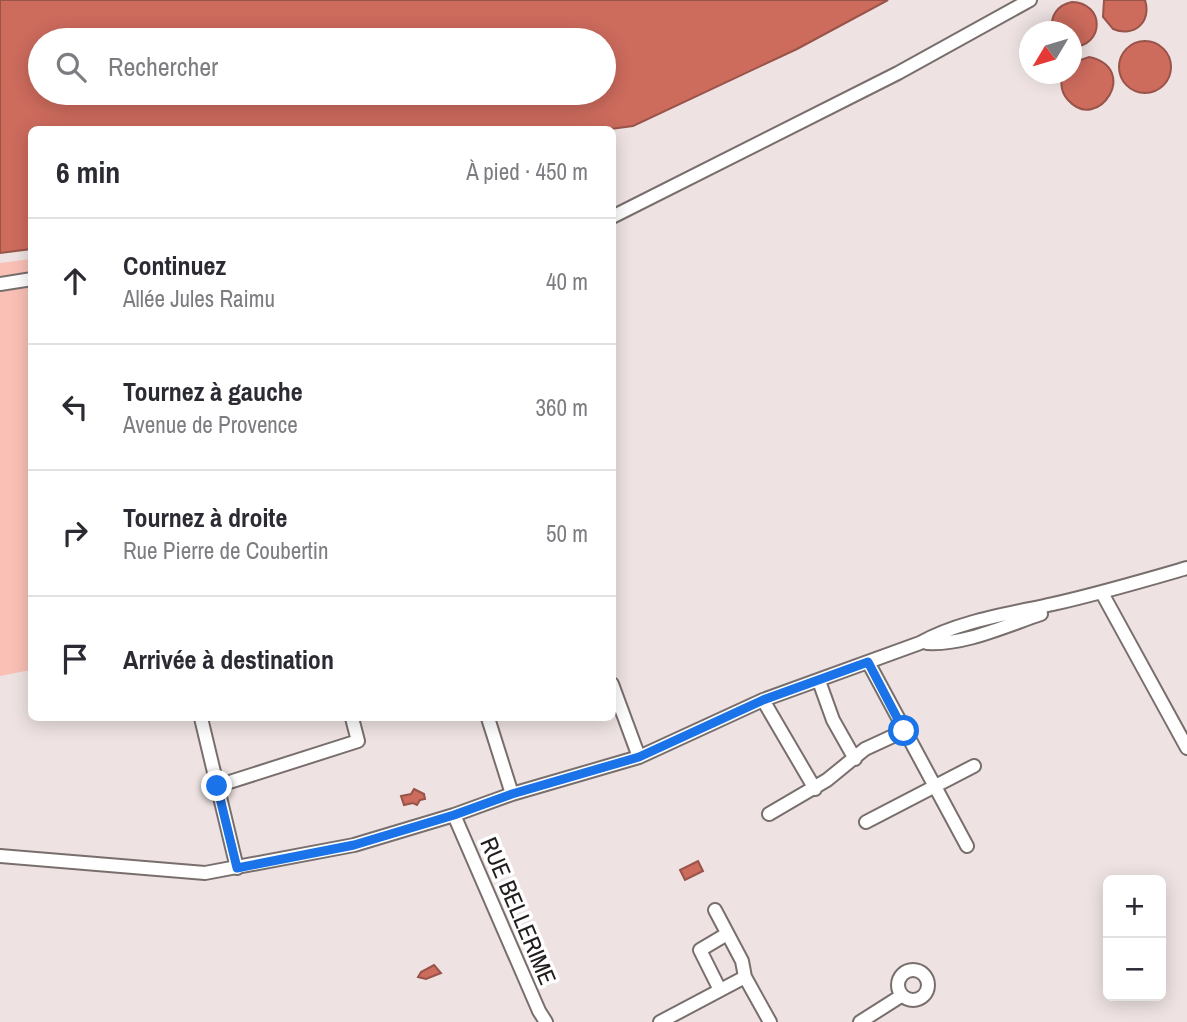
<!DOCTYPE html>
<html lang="fr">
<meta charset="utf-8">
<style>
body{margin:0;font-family:"Archivo Narrow",sans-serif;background:#f7f7f7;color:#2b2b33}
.controls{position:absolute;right:21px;bottom:21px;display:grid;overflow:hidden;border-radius:10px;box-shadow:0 4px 18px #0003}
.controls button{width:63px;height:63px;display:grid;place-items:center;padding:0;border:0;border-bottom:2px solid #e1e1e2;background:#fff;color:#2b2b33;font:35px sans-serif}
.compass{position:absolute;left:1019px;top:21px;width:63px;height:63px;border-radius:50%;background:#fff;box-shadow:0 4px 18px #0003;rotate:232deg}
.stop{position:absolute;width:21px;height:21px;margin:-16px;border:5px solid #1a73e8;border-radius:50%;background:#fff}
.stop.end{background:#1a73e8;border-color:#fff;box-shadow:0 2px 7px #0008}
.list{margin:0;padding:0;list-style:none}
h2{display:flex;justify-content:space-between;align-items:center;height:91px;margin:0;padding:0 28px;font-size:30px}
h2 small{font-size:23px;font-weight:400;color:#7c7c81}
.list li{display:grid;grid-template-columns:46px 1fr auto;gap:21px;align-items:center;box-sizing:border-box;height:126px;padding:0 28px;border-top:2px solid #e1e1e2}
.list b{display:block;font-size:26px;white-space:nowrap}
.list p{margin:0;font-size:23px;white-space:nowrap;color:#7c7c81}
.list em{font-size:23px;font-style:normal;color:#7c7c81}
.icon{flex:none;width:38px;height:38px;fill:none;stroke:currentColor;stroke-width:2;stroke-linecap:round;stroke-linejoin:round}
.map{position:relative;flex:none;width:1187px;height:1022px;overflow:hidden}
.search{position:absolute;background:#fff;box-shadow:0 4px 18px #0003;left:28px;top:28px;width:588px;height:77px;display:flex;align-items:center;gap:18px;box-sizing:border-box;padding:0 24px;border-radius:38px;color:#7c7c81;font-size:26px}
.panel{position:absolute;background:#fff;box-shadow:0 4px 18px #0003;left:28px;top:126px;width:588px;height:595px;border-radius:10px}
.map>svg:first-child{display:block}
.green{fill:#fac0b6}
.water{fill:#cd6b5d;stroke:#99544a;stroke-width:2;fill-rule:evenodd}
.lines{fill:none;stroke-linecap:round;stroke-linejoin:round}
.minor-casing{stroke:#786f6d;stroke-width:16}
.minor{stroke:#fff;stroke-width:12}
.route{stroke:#1a73e8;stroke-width:9}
.labels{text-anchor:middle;stroke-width:7;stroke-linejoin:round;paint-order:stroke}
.street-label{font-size:24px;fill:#201d1c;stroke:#fff}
</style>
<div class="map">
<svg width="1187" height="1022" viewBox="0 0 1187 1022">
<rect width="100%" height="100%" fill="#eee3e2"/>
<path class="green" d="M31 259V670L0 676V263Z"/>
<path class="water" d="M0 0H888L797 49 633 126 603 130H32L31 249 0 253ZM40 40H604V93H40Z
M1104 0H1145C1152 22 1134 38 1113 29L1103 17Z
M1072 2C1105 3 1105 46 1072 47V32L1052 31C1050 16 1057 5 1072 2Z
M1119 67a26 26 0 1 1 52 0a26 26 0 1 1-52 0Z
M1089 57C1141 68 1098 134 1068 100 1061 92 1060 83 1063 74H1072V63Z
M414 789 424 794 425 799 420 800 417 805 413 803 404 805 401 796 411 794Z
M698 861 703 871 685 880 680 870Z
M434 965 441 973 426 979 418 977 421 972Z"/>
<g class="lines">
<defs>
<path id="minor" d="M612 217 898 73 1030 0
M0 284 32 279
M1102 593 1187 748
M927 643C965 645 1005 626 1041 614
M868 662 967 846
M819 681 833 720 855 759
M612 684 639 757
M763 700 815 789
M201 718 237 868
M488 718 512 794
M217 786 358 741 352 718
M769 814 827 780 865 749 904 731
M454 815 539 1011 546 1022
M866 822 974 766
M0 856 205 873 354 845 454 815 512 794 639 757 763 700 920 643C959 621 1009 614 1053 604 1098 594 1142 581 1187 568
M715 910 742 961 745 977
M898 985a15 15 0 1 1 30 0a15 15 0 1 1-30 0Z
M720 990 700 950 727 934
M660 1022 745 977 770 1022
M860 1022 901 996"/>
</defs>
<use href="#minor" class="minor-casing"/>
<use href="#minor" class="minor"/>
</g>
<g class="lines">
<path class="route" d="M217 786 237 868 354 845 454 815 512 794 639 757 763 700 868 662 904 731"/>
</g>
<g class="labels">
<g class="street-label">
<text transform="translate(518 911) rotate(67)" y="8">RUE BELLERIME</text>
</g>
</g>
</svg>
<div class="controls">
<button>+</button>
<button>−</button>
</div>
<svg class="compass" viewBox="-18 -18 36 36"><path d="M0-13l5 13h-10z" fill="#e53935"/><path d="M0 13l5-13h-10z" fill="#7c7c81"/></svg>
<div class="stop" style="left:904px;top:731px"></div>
<div class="stop end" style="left:217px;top:786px"></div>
<div class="search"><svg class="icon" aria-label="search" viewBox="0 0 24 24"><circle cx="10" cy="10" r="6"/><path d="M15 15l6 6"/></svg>Rechercher</div>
<section class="panel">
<h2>6 min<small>À pied · 450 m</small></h2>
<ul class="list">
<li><svg class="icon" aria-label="ahead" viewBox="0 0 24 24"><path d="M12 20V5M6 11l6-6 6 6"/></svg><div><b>Continuez</b><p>Allée Jules Raimu</p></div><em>40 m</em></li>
<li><svg class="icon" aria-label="left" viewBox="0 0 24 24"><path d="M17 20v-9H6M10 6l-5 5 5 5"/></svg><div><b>Tournez à gauche</b><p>Avenue de Provence</p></div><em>360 m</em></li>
<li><svg class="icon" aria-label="right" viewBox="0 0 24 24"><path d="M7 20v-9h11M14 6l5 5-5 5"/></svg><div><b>Tournez à droite</b><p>Rue Pierre de Coubertin</p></div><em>50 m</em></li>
<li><svg class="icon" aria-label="arrive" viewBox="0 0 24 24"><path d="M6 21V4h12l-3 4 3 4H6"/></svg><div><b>Arrivée à destination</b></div></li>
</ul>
</section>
</div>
